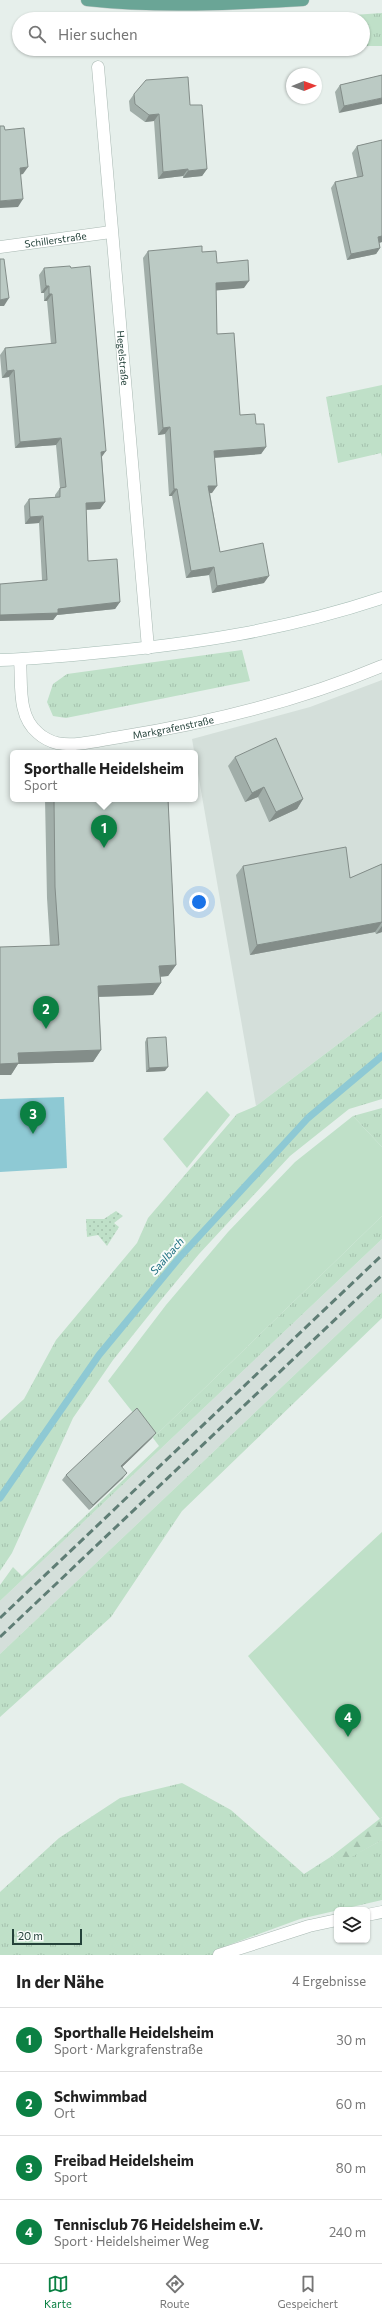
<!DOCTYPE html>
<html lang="de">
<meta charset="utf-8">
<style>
body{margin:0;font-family:Commissioner,sans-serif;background:#f6f6f6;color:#222}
.controls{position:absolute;right:12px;bottom:12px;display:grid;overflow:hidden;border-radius:6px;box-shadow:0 1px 3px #0004}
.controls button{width:36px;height:36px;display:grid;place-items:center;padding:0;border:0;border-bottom:1px solid #e0e0e0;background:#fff;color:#222;font:20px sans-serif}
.compass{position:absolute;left:286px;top:68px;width:36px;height:36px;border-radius:50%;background:#fff;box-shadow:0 1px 3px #0004;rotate:89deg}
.scale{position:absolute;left:12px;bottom:10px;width:70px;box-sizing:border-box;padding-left:4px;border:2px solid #24423a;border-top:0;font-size:11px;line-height:14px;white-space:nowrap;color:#24423a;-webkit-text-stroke:3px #f7fbf9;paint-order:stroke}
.you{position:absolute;left:199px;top:902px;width:14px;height:14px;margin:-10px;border:3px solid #fff;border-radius:50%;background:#1a73e8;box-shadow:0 0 0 6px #1a73e833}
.badge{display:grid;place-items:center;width:26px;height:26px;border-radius:50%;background:#0b8043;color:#fff;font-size:13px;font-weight:700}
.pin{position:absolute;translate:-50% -33px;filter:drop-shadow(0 1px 2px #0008)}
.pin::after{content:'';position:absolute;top:21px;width:14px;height:12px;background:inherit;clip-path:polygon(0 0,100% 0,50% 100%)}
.popup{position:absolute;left:10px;top:750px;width:188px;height:52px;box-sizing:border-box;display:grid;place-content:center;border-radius:6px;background:#fff;filter:drop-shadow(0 1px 3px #0005);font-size:13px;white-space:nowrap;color:#767676}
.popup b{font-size:15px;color:#222}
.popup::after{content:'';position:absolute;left:50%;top:100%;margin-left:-8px;border:8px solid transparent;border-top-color:#fff}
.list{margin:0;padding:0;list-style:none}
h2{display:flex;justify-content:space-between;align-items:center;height:52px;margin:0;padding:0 16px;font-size:17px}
h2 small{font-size:13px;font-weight:400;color:#767676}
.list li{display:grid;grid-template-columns:26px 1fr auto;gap:12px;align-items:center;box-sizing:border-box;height:64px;padding:0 16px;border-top:1px solid #e0e0e0}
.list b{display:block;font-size:15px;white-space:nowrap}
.list p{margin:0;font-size:13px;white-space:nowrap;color:#767676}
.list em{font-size:13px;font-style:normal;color:#767676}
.icon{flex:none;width:22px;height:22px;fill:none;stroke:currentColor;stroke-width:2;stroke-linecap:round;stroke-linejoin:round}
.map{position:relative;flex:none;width:382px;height:1955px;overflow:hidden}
.search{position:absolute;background:#fff;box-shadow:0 1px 3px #0004;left:12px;right:12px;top:12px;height:44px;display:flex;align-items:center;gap:10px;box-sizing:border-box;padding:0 14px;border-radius:22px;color:#767676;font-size:15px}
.sheet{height:308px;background:#fff}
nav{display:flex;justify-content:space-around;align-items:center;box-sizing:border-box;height:56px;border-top:1px solid #e0e0e0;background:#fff;font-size:11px;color:#767676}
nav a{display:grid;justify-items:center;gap:2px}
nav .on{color:#0b8043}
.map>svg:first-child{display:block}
.built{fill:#d4dfda}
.grass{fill:url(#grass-tufts)}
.forest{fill:url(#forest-firs)}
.park{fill:url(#park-dots)}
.garden{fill:#bfe0c8}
.water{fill:#8ec9d4}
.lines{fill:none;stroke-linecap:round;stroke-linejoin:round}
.stream{stroke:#8ec9d4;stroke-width:7}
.street-casing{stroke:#a8b8b2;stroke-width:13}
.secondary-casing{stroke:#a4bbb3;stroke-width:13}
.primary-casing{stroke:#c2cac8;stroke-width:13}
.street{stroke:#fff;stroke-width:12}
.secondary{stroke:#fff;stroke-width:12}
.primary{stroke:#6aa596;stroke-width:12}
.rail{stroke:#5f7d75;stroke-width:3;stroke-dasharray:8 4;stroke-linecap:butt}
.wall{fill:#a1aea9}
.shaded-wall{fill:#838d89}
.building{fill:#bbcac4;stroke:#838d89}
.labels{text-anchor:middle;stroke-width:4;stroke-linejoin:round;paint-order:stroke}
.street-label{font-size:10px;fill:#24423a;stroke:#f7fbf9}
.water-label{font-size:11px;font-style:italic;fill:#1c6f80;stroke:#f7fbf9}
</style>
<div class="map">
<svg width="382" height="1955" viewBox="0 0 382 1955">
<defs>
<pattern id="grass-tufts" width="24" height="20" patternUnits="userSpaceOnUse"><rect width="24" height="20" fill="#bfe0c8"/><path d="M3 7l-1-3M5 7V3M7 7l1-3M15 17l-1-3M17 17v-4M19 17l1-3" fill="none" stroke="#a4c1ad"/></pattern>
<pattern id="forest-firs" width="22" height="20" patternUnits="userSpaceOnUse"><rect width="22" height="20" fill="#bfe0c8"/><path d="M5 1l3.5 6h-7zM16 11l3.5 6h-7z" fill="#a4c1ad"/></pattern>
<pattern id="park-dots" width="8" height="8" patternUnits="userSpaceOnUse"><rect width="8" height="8" fill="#bfe0c8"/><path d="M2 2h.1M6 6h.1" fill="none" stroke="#a4c1ad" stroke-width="1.8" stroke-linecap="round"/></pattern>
</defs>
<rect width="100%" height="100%" fill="#e6efeb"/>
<path class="built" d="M382 680V1011L256 1106 192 739 310 707Z
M382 1239V1292L0 1654V1601Z"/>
<path class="grass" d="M382 13V46H363V19H295Z
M382 385V457L381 453 338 463 326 397Z
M242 650 250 681 66 718 53 716 47 702 53 684 67 674Z
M382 1011V1099L349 1109 290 1156 199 1254 161 1300 113 1360 73 1418 12 1553 0 1571V1421L24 1399 56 1340 137 1243 148 1218 237 1114 256 1106Z
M382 1108V1147L353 1116Z
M382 1216V1239L0 1601V1585L13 1567 22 1576 159 1446 153 1438Z
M382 1292V1318L182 1511 111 1617 0 1717V1654Z
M182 1783 231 1810 304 1874 332 1856 339 1863 382 1840V1900L300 1919 226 1946 213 1955H0V1892L59 1838 120 1798Z"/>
<path class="forest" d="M382 1817V1840L339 1864 332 1856Z"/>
<path class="park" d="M116 1211 123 1216 114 1223 119 1227 107 1246 98 1235 87 1237 86 1219H104Z"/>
<path class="garden" d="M207 1091 230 1115 187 1168 163 1139Z
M353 1116 382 1147V1216L153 1438 108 1381 166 1305 228 1232 295 1162Z
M382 1532V1817L380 1819 248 1656Z"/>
<path class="water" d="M64 1097 67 1168 0 1172V1099Z"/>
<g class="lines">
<path class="stream" d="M0 1498 99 1355 179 1258 308 1118 382 1056"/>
<defs>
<g id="street">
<path id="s1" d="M98 67 148 648"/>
<path id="s2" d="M0 247 111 232"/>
<path id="s3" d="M20 660C22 684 17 716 38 733 42 737 51 742 57 743 76 747 100 740 120 737 208 723 299 701 382 666"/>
<path d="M367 1915 382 1912"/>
<path d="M219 1955 309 1926 337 1920"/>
</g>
<path id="secondary" d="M0 660C31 659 63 656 94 653 194 644 286 630 382 598"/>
<path id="primary" d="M87 0C159 8 232 4 303 0"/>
</defs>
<use href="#street" class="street-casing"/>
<use href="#secondary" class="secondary-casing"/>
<use href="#primary" class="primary-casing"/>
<use href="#street" class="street"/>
<use href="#secondary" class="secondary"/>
<use href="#primary" class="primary"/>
<path class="rail" d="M0 1618 382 1255
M0 1637 382 1275"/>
</g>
<path class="wall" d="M382 75 339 113 335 92 340 85Z
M134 94 190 105 207 169 202 176 183 178V176L158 179 154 121 145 122 130 111 129 101Z
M382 140V242L379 243 380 248 376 254 347 260 331 188 335 182 357 177 352 153 357 146Z
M148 251 202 252 217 263 244 288 216 290 217 334 240 415 256 424 266 447 261 454 215 458 212 493H210L220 552 264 583 212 593 209 575 186 578 172 496H169L165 434 158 435 143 258Z
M44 268 102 457 105 502 100 509 86 510 88 561 120 602 115 609 57 615 53 620 42 580 39 523 25 524 24 506 29 499 55 497V495L60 488 56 445 15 448 9 377 2 378 0 355 5 348 51 344 47 301H44V293H41L39 275Z
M235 757 303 799 297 809 269 822 258 797 245 802 228 766Z
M45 799H168L176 965 168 976 160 977 161 983 153 995 99 997 101 1050 93 1062 18 1064 11 1075 50 945 47 898Z
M382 864V932L376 934 375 932 250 955 236 875 243 866 350 878Z
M147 1038 165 1071 146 1072 145 1042Z
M152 1438 122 1467 123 1478 89 1510 62 1480 66 1475Z"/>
<path class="shaded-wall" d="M382 98V104L339 113 344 106Z
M159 114 154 121 145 122 149 115Z
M28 167 23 174 15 176 20 168Z
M188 169 183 176 158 179 163 172Z
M207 169 202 176 183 178 188 171Z
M23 199 18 207 0 208V201Z
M382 236V242L374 244 378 237Z
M380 248 376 254 347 260 351 254Z
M249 281 244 288 211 291 216 283Z
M46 286H49L44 293H41Z
M49 294H52L47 301H44Z
M9 298 4 306H0V300Z
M14 370 9 377 2 378 7 371Z
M170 427 165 434 158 435 163 428Z
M61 438 56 445 15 448 20 442Z
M266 447 261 454 209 458 214 451Z
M106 451 101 458V452Z
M208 486H217L212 493 203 494Z
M174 489H177L172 496H169Z
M105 502 100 509 81 510 86 503Z
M43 516 39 523 25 524 30 517Z
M214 567 209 575 186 578 191 571Z
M269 576 264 583 212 593 217 586Z
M120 602 115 609 57 615 53 620 0 621V615Z
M264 787 258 797 245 802 252 793Z
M303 799 297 809 269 822 276 812Z
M382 922 375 932 250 955 257 945Z
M382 926V932L376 934Z
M176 965 168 976 151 977 159 966Z
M161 983 153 995 90 997 98 986Z
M101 1050 93 1062 18 1064 11 1075H0V1064L18 1053Z
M168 1067 165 1071 146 1072 149 1068Z
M156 1433 152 1438 117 1472 121 1466Z
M127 1473 123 1478 89 1510 93 1505Z"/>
<path class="building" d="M382 75V98L344 106 340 85Z
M188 77 190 105H202L207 169 188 171V169L163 172 159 114 149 115 135 104 134 94 146 80Z
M0 126H4L5 130 24 128 28 167 20 168 23 199 0 201Z
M382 140V236L378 237 380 248 351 254 335 182 363 176 357 146Z
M202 246V252L216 251 217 263 248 260 249 281 216 283 217 334 234 333 240 415 255 414 256 424H264L266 447 214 451 217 486H208L220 552 263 543 269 576 217 586 214 567 191 571 177 489H174L170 427 163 428 148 251Z
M0 259H4L9 298 0 300Z
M70 266 71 268 90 266 106 451 101 452 105 502 86 503 88 561 117 559 120 602 58 609V613L0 615V584L47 580 43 516 30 517 29 499 60 497V488L66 487 61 438 20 442 14 370 7 371 5 348 56 343 52 294H49V286H46L44 268Z
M276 738 303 799 276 812 264 787 252 793 235 757Z
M54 799H168L176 965 159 966 161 983 98 986 101 1050 18 1053 19 1063 0 1064V947L59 945 55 887Z
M346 847 350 878 382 864V922L257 945 243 866Z
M166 1037 168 1067 149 1068 147 1038Z
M137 1408 156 1433 121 1466 127 1473 93 1505 66 1475Z"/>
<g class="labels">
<g class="street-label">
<text dy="4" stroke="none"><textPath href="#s2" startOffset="56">Schillerstraße</textPath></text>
<text dy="4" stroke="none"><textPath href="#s1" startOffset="292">Hegelstraße</textPath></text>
<text dy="4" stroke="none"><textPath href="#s3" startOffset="217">Markgrafenstraße</textPath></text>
</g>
<g class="water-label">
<text transform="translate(167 1256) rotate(-49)" y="4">Saalbach</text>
</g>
</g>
</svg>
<div class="controls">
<button><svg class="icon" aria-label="layers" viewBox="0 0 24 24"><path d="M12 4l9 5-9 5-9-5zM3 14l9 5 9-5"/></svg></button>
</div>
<svg class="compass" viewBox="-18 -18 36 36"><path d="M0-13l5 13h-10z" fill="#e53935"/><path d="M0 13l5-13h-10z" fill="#767676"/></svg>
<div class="scale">20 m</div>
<div class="you"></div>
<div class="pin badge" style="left:104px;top:848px">1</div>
<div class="popup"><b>Sporthalle Heidelsheim</b>Sport</div>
<div class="pin badge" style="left:46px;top:1029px">2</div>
<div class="pin badge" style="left:33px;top:1134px">3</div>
<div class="pin badge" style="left:348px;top:1737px">4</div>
<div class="search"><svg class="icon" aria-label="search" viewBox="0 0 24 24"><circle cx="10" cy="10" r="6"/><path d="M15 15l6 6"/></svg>Hier suchen</div>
</div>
<section class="sheet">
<h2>In der Nähe<small>4 Ergebnisse</small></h2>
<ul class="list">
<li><span class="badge">1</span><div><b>Sporthalle Heidelsheim</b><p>Sport · Markgrafenstraße</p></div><em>30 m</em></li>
<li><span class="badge">2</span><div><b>Schwimmbad</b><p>Ort</p></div><em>60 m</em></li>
<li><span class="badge">3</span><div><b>Freibad Heidelsheim</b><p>Sport</p></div><em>80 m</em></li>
<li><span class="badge">4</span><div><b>Tennisclub 76 Heidelsheim e.V.</b><p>Sport · Heidelsheimer Weg</p></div><em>240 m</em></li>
</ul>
</section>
<nav>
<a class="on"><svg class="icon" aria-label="map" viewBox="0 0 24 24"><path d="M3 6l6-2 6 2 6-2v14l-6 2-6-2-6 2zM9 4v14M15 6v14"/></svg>Karte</a>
<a><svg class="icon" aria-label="directions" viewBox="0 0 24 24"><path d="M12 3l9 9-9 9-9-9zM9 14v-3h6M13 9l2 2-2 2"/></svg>Route</a>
<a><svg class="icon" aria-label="saved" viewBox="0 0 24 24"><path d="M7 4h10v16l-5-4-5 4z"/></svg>Gespeichert</a>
</nav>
